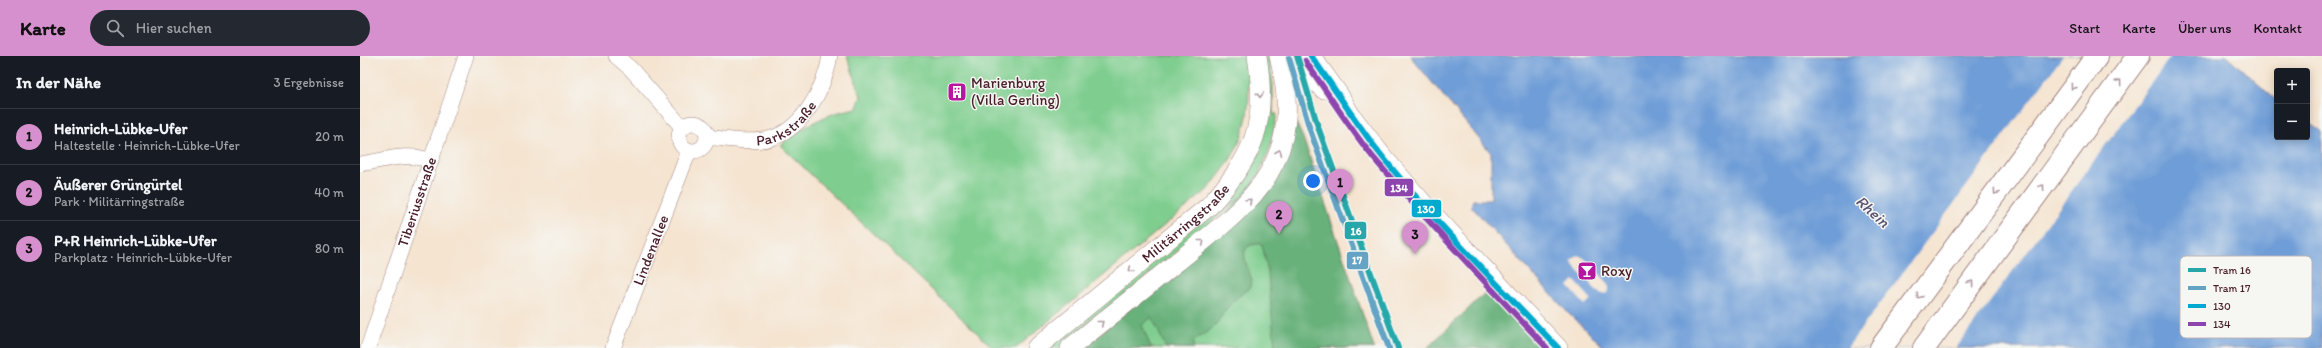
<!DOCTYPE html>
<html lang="de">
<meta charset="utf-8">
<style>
body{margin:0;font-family:Itim,sans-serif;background:#242831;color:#f1f3f6}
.controls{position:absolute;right:12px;top:12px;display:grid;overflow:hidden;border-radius:4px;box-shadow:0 2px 10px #0003}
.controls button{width:36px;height:36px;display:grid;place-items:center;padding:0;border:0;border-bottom:1px solid #363941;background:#171b24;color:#f1f3f6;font:20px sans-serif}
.you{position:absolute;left:953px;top:125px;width:14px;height:14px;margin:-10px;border:3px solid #fff;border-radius:50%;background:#1a73e8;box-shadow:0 0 0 6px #1a73e833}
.badge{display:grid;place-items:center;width:26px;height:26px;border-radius:50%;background:#d690ce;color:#111;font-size:13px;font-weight:700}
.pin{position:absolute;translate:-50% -33px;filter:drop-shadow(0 1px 2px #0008)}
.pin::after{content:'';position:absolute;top:21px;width:14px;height:12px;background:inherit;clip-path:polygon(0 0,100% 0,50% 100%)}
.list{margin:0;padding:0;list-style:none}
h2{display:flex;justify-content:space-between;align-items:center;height:52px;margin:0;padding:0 16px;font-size:17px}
h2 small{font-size:13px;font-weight:400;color:#9ea1a6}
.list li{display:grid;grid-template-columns:26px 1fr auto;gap:12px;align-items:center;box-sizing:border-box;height:56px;padding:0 16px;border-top:1px solid #363941}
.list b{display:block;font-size:15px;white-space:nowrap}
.list p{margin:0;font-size:13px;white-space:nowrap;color:#9ea1a6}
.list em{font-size:13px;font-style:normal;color:#9ea1a6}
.icon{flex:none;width:22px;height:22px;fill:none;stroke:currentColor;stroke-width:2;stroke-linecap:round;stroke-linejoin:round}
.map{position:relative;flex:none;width:1962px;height:292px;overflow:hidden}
header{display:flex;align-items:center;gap:24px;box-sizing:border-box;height:56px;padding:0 20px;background:#d690ce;color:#111}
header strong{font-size:19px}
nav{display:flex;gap:22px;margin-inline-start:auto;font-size:14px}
.search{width:280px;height:36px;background:#242831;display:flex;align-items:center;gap:10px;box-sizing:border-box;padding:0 14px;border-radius:22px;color:#9ea1a6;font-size:15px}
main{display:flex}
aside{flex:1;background:#171b24}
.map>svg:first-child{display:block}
.green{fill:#7fce8f;stroke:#64765d}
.forest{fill:#67b17a;stroke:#586852}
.water{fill:#6e9dd7;stroke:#5c5e81}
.pier{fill:#f5e4d0}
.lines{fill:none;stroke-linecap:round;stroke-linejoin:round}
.minor-casing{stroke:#a0827e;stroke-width:16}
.major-casing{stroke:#a0827e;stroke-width:20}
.highway-casing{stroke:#a0827e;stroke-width:24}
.minor{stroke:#fff;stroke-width:15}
.major{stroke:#fff;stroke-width:19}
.highway{stroke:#fff;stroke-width:22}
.bus-1-casing{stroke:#f6f6f2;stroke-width:9}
.bus-2-casing{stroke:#f6f6f2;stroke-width:9}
.bus-1{stroke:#00a9ce;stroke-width:6}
.bus-2{stroke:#8e44ad;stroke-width:6}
.tram-1-casing{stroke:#f6f6f2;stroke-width:9}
.tram-2-casing{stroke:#f6f6f2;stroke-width:9}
.tram-1{stroke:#27a7aa;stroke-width:6}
.tram-2{stroke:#64a3c3;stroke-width:6}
.oneway{stroke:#ae9aa0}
.labels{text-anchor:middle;stroke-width:3;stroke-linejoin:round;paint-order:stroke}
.poi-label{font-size:15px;fill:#4a1f2b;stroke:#f6f6f2;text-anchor:start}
.street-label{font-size:15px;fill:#4a1f2b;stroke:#f6f6f2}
.water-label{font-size:16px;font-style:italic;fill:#585170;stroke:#f6f6f2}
.key{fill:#f6f6f2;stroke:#c2b6b6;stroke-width:1}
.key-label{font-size:11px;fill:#4a1f2b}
.line-badge{stroke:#f6f6f2;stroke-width:1.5}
.badge-label{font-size:11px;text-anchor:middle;font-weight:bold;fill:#fff}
</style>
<header>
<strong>Karte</strong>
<div class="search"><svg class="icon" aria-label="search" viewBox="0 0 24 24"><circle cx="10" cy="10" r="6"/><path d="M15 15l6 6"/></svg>Hier suchen</div>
<nav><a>Start</a><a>Karte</a><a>Über uns</a><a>Kontakt</a></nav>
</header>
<main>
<aside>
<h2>In der Nähe<small>3 Ergebnisse</small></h2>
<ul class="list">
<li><span class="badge">1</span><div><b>Heinrich-Lübke-Ufer</b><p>Haltestelle · Heinrich-Lübke-Ufer</p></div><em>20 m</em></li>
<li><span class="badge">2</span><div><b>Äußerer Grüngürtel</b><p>Park · Militärringstraße</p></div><em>40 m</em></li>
<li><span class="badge">3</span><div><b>P+R Heinrich-Lübke-Ufer</b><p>Parkplatz · Heinrich-Lübke-Ufer</p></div><em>80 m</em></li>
</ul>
</aside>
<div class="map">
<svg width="1962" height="292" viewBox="0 0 1962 292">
<rect width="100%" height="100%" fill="#f6f6f2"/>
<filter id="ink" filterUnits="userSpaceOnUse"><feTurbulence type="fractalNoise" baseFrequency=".025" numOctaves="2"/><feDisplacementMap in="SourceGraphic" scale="8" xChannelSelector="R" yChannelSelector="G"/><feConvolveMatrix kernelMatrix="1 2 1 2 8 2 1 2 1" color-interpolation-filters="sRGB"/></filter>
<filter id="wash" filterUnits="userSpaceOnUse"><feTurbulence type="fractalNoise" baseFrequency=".012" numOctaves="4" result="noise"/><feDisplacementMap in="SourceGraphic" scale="16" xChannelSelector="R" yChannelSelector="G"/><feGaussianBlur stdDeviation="0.9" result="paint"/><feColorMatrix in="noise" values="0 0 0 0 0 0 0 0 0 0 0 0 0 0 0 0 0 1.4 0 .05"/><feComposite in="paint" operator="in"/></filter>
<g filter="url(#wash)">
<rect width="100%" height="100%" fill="#f5e4d0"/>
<path class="green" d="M487 0H886C894 59 886 90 846 135L656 292H633L420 89C447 69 463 58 497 52L501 40Z
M905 0H908L913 27V58H917L909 96 899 118 882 140 811 201 699 292H685L866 144 883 124 898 97Z
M936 67 943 82 1014 292H723L816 214 931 85Z"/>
<path class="forest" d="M936 67 943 82 1014 292H915L908 217 902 188C873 186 888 210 892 225L889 233 879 240 866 253 855 270 833 286 834 292H806L792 261 782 269 791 292H723L816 214 931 85Z
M1127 235 1182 292H1067Z"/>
<path class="water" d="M1050 0H1867L1917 45V81H1947V66L1962 76V292H1245L1209 258 1111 150 1113 144H1131V97Z"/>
<path class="pier" d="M1703 0H1811L1596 292H1487Z
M1218 199 1224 202 1248 227 1249 233 1248 237 1242 238 1237 235 1214 210 1212 204Z
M1214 224 1231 243 1225 249 1208 230Z"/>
</g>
<g filter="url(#ink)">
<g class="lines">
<defs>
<g id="minor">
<path d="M256 0 271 13 322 71"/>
<circle cx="333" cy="81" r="14"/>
<path id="s1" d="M347 81C367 83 392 88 412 82 444 72 465 31 470 0"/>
<path d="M0 108C22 105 49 95 70 105"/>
<path id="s2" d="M8 292 106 0"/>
<path id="s3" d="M253 292 329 95"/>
</g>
<g id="major">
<path d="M931 0 963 33"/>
<path d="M951 0 979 39 990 58 1022 100 1068 153 1198 292"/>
<path id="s4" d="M676 292 849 150C894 101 908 67 897 0"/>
<path d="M710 292C746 263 782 235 817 206 892 146 947 107 919 0"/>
</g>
<path id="highway" d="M1521 292 1737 0
M1564 292 1778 0"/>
</defs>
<use href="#minor" class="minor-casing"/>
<use href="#major" class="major-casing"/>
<use href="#highway" class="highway-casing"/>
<use href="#minor" class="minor"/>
<use href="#major" class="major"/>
<use href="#highway" class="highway"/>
<defs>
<path id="bus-1" d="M951 0C975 33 996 67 1021 99 1075 167 1139 229 1198 292"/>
<path id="bus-2" d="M945 5C969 38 990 74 1017 106 1071 170 1130 231 1187 292"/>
</defs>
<use href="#bus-1" class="bus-1-casing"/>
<use href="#bus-2" class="bus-2-casing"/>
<use href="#bus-1" class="bus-1"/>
<use href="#bus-2" class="bus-2"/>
<defs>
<path id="tram-1" d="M937 0 958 71 1038 292"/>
<path id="tram-2" d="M929 2 950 74 1029 292"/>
</defs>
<use href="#tram-1" class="tram-1-casing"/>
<use href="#tram-2" class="tram-2-casing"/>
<use href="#tram-1" class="tram-1"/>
<use href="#tram-2" class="tram-2"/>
</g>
<defs><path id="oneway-chevron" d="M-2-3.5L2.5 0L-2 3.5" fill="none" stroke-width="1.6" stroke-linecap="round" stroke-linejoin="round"/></defs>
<g class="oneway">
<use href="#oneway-chevron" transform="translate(1759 26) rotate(-54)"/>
<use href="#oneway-chevron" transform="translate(1713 31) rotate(126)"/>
<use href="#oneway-chevron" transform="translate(900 39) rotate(88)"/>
<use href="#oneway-chevron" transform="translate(919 96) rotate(-68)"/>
<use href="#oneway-chevron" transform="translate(1682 131) rotate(-54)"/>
<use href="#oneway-chevron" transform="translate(1636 136) rotate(126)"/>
<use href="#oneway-chevron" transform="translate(889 145) rotate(-43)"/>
<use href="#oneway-chevron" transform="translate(842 186) rotate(-39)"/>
<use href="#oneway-chevron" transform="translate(771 214) rotate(141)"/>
<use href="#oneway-chevron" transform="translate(1611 227) rotate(-54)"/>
<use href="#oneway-chevron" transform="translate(1559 240) rotate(126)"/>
<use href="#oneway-chevron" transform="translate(741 267) rotate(-39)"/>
</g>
</g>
<defs>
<symbol id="building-square" viewBox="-11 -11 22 22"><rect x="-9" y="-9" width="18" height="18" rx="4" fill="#b5179e" stroke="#f6f6f2"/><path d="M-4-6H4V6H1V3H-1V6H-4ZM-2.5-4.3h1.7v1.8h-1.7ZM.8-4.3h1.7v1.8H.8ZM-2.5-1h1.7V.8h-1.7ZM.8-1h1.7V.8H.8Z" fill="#fff"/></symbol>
<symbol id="bar-square" viewBox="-11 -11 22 22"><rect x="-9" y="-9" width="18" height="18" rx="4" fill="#b5179e" stroke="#f6f6f2"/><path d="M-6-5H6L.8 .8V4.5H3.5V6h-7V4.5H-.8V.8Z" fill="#fff"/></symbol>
</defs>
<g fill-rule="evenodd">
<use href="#building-square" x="586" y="25" width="22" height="22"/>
<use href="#bar-square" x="1216" y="204" width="22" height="22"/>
</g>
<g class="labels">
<g class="poi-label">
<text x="611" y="32">Marienburg<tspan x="611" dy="17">(Villa Gerling)</tspan></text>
<text x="1241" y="220">Roxy</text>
</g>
<g class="street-label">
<text dy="5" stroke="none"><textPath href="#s1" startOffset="85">Parkstraße</textPath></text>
<text dy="5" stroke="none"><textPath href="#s2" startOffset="154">Tiberiusstraße</textPath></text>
<text dy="5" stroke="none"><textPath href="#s4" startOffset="195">Militärringstraße</textPath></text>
<text dy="5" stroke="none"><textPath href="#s3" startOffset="105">Lindenallee</textPath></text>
</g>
<g class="water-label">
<text transform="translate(1513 155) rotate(42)" y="6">Rhein</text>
</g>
</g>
<rect x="1820" y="200" width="132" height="82" rx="6" class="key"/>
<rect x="1828" y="212" width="18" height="4" fill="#27a7aa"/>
<rect x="1828" y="230" width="18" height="4" fill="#64a3c3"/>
<rect x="1828" y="248" width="18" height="4" fill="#00a9ce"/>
<rect x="1828" y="266" width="18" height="4" fill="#8e44ad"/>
<g class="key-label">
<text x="1853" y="218">Tram 16</text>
<text x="1853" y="236">Tram 17</text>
<text x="1853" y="254">130</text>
<text x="1853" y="272">134</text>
</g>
<g class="line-badge">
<rect x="1024" y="122" width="30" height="19" rx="4" fill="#8e44ad"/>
<rect x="1051" y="143" width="31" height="19" rx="4" fill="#00a9ce"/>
<rect x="984" y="165" width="23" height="19" rx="4" fill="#27a7aa"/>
<rect x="986" y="195" width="23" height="19" rx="4" fill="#64a3c3"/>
</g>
<g class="badge-label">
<text x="1039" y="136">134</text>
<text x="1066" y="157">130</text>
<text x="996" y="179">16</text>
<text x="997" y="208">17</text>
</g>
</svg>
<div class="controls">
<button>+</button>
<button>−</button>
</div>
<div class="you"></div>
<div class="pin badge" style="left:980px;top:146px">1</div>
<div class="pin badge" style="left:919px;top:178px">2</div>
<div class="pin badge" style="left:1055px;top:198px">3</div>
</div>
</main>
